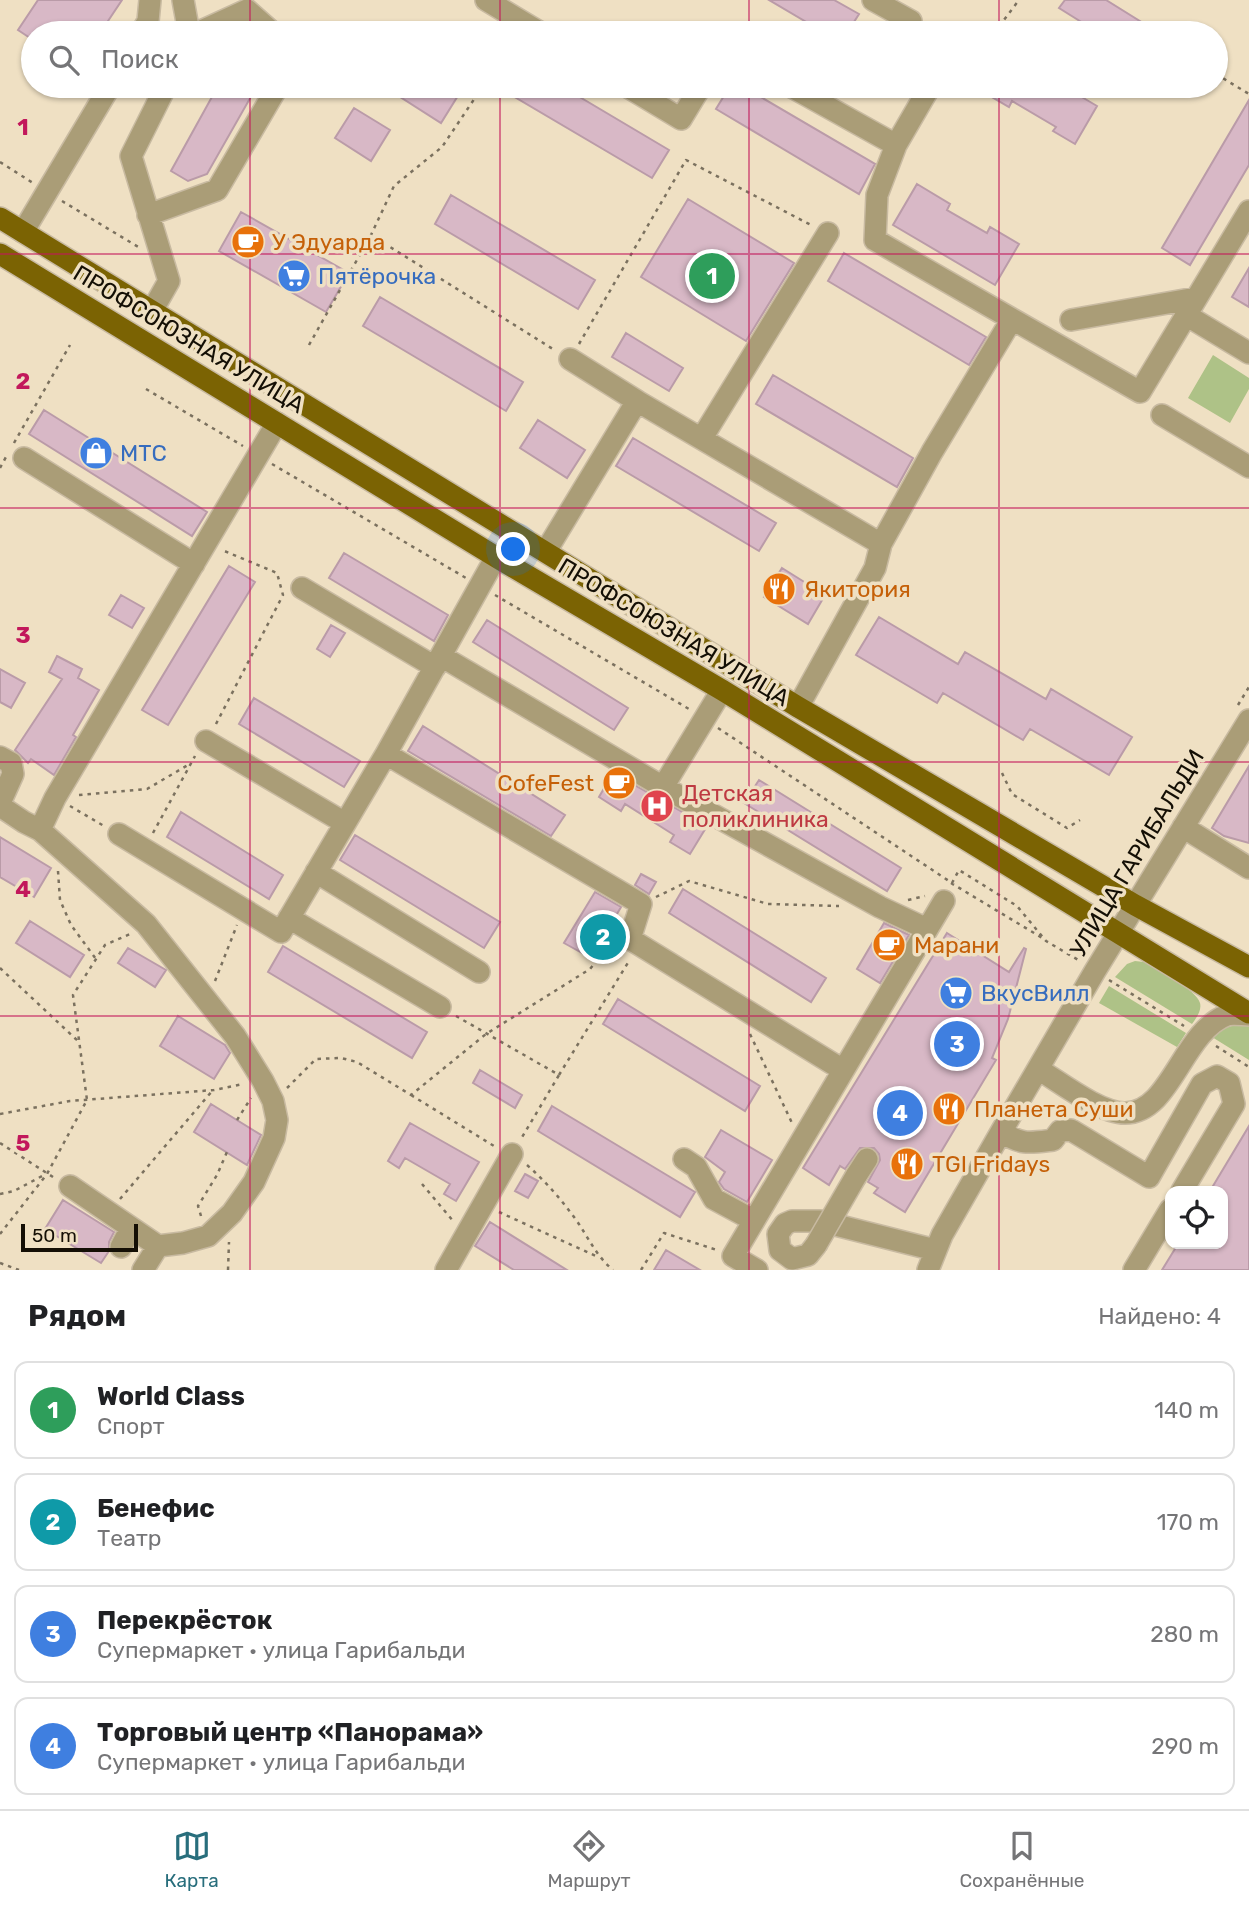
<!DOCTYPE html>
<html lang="ru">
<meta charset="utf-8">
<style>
body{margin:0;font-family:Rubik,sans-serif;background:#f2f2f2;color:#202124}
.controls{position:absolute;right:21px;bottom:21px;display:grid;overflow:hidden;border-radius:14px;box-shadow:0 2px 5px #0004}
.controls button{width:63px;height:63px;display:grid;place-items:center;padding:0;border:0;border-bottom:2px solid #e0e0e0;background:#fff;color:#202124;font:35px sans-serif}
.scale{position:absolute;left:21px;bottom:18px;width:117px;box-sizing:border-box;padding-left:7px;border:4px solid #140f05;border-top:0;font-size:19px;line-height:24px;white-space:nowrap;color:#140f05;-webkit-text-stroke:5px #efe0c3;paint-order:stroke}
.you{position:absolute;left:514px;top:550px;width:24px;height:24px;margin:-18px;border:5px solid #fff;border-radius:50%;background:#1a73e8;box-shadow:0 0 0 10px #1a73e833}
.badge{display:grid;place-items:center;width:46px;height:46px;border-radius:50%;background:#286e7c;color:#fff;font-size:23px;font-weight:700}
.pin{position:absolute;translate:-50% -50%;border:4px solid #fff;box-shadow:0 2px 7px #0006}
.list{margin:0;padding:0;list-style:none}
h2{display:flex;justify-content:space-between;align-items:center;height:91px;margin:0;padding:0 28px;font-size:30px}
h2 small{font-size:23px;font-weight:400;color:#757577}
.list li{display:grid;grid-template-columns:46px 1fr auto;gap:21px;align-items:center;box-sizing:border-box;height:98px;margin:0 14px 14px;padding:0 14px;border:2px solid #e0e0e0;border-radius:14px}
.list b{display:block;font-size:26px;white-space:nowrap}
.list p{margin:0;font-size:23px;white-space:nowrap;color:#757577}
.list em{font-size:23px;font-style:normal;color:#757577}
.icon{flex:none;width:38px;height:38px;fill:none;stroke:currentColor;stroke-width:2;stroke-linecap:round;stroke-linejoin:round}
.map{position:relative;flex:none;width:1249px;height:1270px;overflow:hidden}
.search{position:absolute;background:#fff;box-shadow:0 2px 5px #0004;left:21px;right:21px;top:21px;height:77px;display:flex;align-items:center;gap:18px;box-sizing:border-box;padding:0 24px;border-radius:38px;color:#757577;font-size:26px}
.sheet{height:539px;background:#fff}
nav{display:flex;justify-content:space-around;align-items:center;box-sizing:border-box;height:98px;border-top:2px solid #e0e0e0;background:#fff;font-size:19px;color:#757577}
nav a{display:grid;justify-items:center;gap:4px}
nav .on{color:#286e7c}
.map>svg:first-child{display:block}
.green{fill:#aec287}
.building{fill:#d8b8c6;stroke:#ba9ba8;stroke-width:2}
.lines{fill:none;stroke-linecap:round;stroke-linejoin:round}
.minor-casing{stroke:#c8baa1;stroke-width:24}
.major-casing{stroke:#c8baa1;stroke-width:24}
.path{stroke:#7b715f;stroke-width:2.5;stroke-dasharray:3.5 5;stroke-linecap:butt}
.minor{stroke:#aa9d77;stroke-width:21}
.major{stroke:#7b6303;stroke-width:21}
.minor-bridge-casing{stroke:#c8baa1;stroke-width:24;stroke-linecap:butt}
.minor-bridge{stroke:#aa9d77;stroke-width:21}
.grid{fill:none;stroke:#c2185b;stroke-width:2;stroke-opacity:0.55}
.labels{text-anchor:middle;stroke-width:7;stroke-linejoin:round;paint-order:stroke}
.food-label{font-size:23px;fill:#c56008;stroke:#efe0c3;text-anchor:start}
.shop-label{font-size:23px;fill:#366cbe;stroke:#efe0c3;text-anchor:start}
.street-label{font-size:23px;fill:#140f05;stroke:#efe0c3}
.health-label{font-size:23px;fill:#be3a42;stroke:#efe0c3;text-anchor:start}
.grid-label{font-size:23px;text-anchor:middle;font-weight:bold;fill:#c2185b;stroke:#efe0c3;stroke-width:7;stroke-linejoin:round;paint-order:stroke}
</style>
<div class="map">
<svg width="1249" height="1270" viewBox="0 0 1249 1270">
<rect width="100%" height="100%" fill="#efe0c3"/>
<path class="green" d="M1213 355 1249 378V389L1230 423 1188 398Z
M1135 961 1144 962C1157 970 1196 989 1200 1003 1202 1011 1196 1018 1192 1024L1115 977 1127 964Z
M1109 986 1186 1033 1177 1047 1099 1003Z
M1235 1025 1249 1026V1060L1212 1037 1222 1029Z"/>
<path class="building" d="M38 0H122L100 33H33V40L18 30Z
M769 0H834L859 14 847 33H825Z
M1065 0H1106L1159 33H1099L1059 8Z
M218 86H257L207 174 188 181 171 171Z
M383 86H445L459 94 441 123Z
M496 86H561L669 150 652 178Z
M730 86H742L875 164 859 194 716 109Z
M973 86H1063L1097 106 1075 144 1053 131 1056 127 1012 101 1009 107Z
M1249 100V165L1190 265 1162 248Z
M354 108 390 130 371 161 335 138Z
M917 184 950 204 947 210 987 233 990 227 1019 244 995 285 893 225Z
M451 195 595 280 578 309 435 224Z
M688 199 794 263 746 341 641 277Z
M241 212 349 273 326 312 219 251Z
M844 253 986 337 969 365 828 281Z
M1249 268V307L1232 297Z
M380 297 523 382 506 411 363 326Z
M626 333 683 368 669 391 612 357Z
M773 375 913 458 897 487 756 404Z
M44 410 207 512 192 536 29 434Z
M538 420 585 450 567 478 520 448Z
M633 438 776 523 759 551 616 466Z
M344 553 448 615 434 641 329 578Z
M229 566 255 582 168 725 142 710Z
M782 568 825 595 808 624 764 597Z
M121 595 144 608 132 628 109 615Z
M879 617 958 664 965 652 1046 699 1051 689 1132 737 1109 775 1030 729 1023 740 943 693 937 703 856 655Z
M487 620 628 708 614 730 473 642Z
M331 625 345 633 330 657 317 649Z
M57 656 82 669 78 678 99 690 73 735 76 737 54 775 31 759 28 763 15 750 62 679 49 672Z
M0 669 25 683 11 708 0 702Z
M254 698 360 761 344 787 239 724Z
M423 726 565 815 551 836 408 751Z
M1249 766V843L1224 836 1212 828Z
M613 773 707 826 690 854 670 842 674 835 625 804 621 811 599 797Z
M759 780 901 868 887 891 744 803Z
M181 812 283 875 269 899 167 837Z
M355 835 500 922 484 948 340 860Z
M0 837 51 868 34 897 0 877Z
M641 874 656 882 649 894 635 885Z
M683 889 826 978 811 1002 669 913Z
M595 892 621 907 591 958 564 943Z
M30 921 84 955 70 977 16 943Z
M884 923 909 935 880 983 857 969Z
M947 933 1009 972 1024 948 1026 949 1008 1019 992 1058 996 1060 905 1212 874 1193 878 1188 868 1182 880 1160 879 1154 874 1148H860L845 1169 840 1166 829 1185 803 1168Z
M283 946 427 1032 412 1058 268 972Z
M128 948 166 970 155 987 118 963Z
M618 999 760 1086 745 1111 603 1024Z
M178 1016 225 1045 230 1053 214 1079 160 1046Z
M480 1070 522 1095 515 1108 473 1083Z
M211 1104 261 1135 247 1165 194 1132Z
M552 1106 695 1192 680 1217 538 1131Z
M410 1123 479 1162 456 1201 444 1194 450 1184 405 1158 399 1168 388 1161Z
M1249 1126V1270H1162L1178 1244H1223V1191H1210Z
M721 1130 772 1160 747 1202 724 1189 719 1182 725 1172 705 1157Z
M525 1174 538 1181 528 1198 515 1191Z
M63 1200 114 1232 109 1242V1251L101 1263 45 1229Z
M490 1222 567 1270H514L475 1246Z
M666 1250 700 1270H654Z"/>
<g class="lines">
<defs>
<path id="minor" d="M183 0 189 33
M486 0 541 33
M873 0 911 21
M141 33 148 21 150 0
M197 33 247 10 273 33
M626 86 681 119 701 86
M790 86 896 145 928 90 926 86
M896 145 877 195 875 240 1012 319
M148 215 217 190 278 86
M23 232 110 86
M152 311 169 281 131 156 166 86
M1186 315 1249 353
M1071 320 1196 298
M570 359 637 401
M1162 415 1249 467
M702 438 828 233
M24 458 194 564
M546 551 637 401 881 544
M496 557 386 754 641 904 630 939 843 1070
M302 588 435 667
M441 656 663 787 880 907 927 929
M798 707 875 568 881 544 932 452 1012 319 1140 392 1249 211
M206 741 345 823
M0 757 11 763 13 774 0 803
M663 787 722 690
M0 806 24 822 40 830 146 924 235 1036 263 1081 273 1101 277 1120 274 1138 254 1182 232 1213 208 1236 183 1243 158 1246 143 1270
M1183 827 1249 868
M40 830 55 798 277 423
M119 834 281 932 386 754
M316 872 479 972
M289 918 440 1007
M1038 1069C1060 1082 1099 1113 1125 1113 1171 1113 1182 1032 1227 1015 1233 1013 1243 1015 1249 1015
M1001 1132C1022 1145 1029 1143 1053 1140L1060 1131 1071 1130 1149 1177 1202 1084 1217 1076 1229 1083 1234 1104 1182 1191
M684 1159 696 1167 714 1199 753 1220
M856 1176 867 1159
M70 1186 158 1246
M816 1245 808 1255 792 1259 780 1250 778 1234 785 1224 792 1221H820L935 1250
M121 1247 131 1228
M446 1270 512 1154
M757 1270 733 1256 944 901
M928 1270 942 1235 1001 1132 1095 971 1249 720
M1134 1270 1170 1210"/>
<path id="major" d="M0 218 798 707 1135 905 1249 967
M0 254 496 557 722 690 1249 1013"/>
</defs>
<use href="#minor" class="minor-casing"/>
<use href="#major" class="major-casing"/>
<path class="path" d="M994 33 1019 0
M1216 74 1249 94
M483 86 442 147 394 186 371 235 556 351
M0 162 33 183
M62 201 140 248
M579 344 686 160 811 225
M309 345 371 235
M146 389 243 446
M14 443 70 345
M272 464 466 578
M0 468 6 457
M495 595 689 709
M1238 705 1249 687
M216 724 283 595 277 573 222 550
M718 728 952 883 959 870 1017 906 1046 941 1080 961
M1002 773 1012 794 1067 828 1080 820
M79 795 147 789 188 765
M70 806 104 826
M153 833 195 756
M58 871 60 900 71 925 96 959
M951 883 1044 939
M656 897 689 881 768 904 839 906
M908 900 925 896
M0 968 79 1042
M1109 980 1184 1026
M215 981 237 925
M456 1016 559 1075 521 1139
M750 1034 792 1123
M1216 1046 1249 1067
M559 1075 629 961
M287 1088 316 1059 341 1058 357 1062 411 1095 486 1034 590 969 613 940
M411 1095 494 1146
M0 1114 70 1101 214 1090 243 1084
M237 1120 251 1098
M0 1143 53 1177
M527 1165C545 1181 560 1198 574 1217 588 1236 595 1255 613 1270
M422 1184 454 1222
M0 1194 14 1191 44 1175
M120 1199 213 1090
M499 1212 598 1257
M201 1216 198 1206 217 1175 227 1152
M0 1234 47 1174 87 1100 73 995 105 945 130 934
M0 1263 19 1270
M228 1270 229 1242
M641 1270 664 1233 717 1250"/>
<use href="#minor" class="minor"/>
<use href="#major" class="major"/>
<defs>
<path id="minor-bridge" d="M816 1245 856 1176"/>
</defs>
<use href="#minor-bridge" class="minor-bridge-casing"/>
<use href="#minor-bridge" class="minor-bridge"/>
</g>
<path class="grid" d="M250 0V33M500 0V33M749 0V33M999 0V33M250 86V1270M500 86V1270M749 86V1270M999 86V1270M0 254H1249M0 508H1249M0 762H1249M0 1016H1249"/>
<defs>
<symbol id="cafe-disc" viewBox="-11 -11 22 22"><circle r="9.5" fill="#e8710a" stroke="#efe0c3"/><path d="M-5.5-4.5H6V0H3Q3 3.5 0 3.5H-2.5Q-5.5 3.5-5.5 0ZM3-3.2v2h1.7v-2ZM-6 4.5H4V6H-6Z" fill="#fff"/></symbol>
<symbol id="supermarket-disc" viewBox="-11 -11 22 22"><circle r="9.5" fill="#3f7fe0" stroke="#efe0c3"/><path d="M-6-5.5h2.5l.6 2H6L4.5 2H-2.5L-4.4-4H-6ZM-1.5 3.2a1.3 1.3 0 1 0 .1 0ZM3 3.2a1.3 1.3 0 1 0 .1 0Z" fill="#fff"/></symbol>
<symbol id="shop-disc" viewBox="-11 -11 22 22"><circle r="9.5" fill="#3f7fe0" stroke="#efe0c3"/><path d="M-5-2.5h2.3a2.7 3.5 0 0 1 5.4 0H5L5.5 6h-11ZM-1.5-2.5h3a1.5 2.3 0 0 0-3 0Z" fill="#fff"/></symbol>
<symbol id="restaurant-disc" viewBox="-11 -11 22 22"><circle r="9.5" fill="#e8710a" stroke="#efe0c3"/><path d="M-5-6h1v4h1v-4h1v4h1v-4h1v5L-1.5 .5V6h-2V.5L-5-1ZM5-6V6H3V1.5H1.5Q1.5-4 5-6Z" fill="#fff"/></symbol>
<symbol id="hospital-disc" viewBox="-11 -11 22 22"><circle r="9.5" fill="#e0444e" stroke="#efe0c3"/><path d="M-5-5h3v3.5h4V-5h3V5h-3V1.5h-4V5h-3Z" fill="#fff"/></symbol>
</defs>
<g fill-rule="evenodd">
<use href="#cafe-disc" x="229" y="223" width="38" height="38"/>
<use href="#supermarket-disc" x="275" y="257" width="38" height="38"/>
<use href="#shop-disc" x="77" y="434" width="38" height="38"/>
<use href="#restaurant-disc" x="760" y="570" width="38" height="38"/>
<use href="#cafe-disc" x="600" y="764" width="38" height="38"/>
<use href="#hospital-disc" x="638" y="787" width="38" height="38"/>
<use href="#cafe-disc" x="870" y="926" width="38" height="38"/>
<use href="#supermarket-disc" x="937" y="974" width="38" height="38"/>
<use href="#restaurant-disc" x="930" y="1090" width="38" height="38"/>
<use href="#restaurant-disc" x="888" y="1145" width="38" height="38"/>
</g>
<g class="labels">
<g class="food-label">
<text x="272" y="250">У Эдуарда</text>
<text x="804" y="597">Якитория</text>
<text x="594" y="791" text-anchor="end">CofeFest</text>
<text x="914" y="953">Марани</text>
<text x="974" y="1117">Планета Суши</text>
<text x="932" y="1172">TGI Fridays</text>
</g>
<g class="shop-label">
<text x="318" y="284">Пятёрочка</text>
<text x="120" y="461">МТС</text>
<text x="981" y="1001">ВкусВилл</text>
</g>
<g class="street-label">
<text transform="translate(189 339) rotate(31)" y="8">ПРОФСОЮЗНАЯ УЛИЦА</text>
<text transform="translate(674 632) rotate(31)" y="8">ПРОФСОЮЗНАЯ УЛИЦА</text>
<text transform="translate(1137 853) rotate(-59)" y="8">УЛИЦА ГАРИБАЛЬДИ</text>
</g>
<g class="health-label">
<text x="682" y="801">Детская<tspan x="682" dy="26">поликлиника</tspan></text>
</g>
</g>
<g class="grid-label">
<text x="23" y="135">1</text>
<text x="23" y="389">2</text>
<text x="23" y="643">3</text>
<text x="23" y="897">4</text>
<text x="23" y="1151">5</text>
</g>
</svg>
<div class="controls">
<button><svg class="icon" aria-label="locate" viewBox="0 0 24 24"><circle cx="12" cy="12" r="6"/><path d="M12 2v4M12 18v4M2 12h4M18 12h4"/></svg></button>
</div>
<div class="scale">50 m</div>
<div class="you"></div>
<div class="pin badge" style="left:712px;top:276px;background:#2e9e5b">1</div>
<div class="pin badge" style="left:603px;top:937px;background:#0f9aa8">2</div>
<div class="pin badge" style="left:957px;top:1044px;background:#3f7fe0">3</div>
<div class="pin badge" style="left:900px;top:1113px;background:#3f7fe0">4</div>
<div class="search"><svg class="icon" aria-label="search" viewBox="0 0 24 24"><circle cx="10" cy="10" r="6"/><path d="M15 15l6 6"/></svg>Поиск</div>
</div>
<section class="sheet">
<h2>Рядом<small>Найдено: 4</small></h2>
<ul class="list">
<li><span class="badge" style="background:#2e9e5b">1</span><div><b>World Class</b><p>Спорт</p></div><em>140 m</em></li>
<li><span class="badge" style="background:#0f9aa8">2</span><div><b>Бенефис</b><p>Театр</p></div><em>170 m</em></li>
<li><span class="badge" style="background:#3f7fe0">3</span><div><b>Перекрёсток</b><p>Супермаркет · улица Гарибальди</p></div><em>280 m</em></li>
<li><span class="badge" style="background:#3f7fe0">4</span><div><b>Торговый центр «Панорама»</b><p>Супермаркет · улица Гарибальди</p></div><em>290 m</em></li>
</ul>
</section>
<nav>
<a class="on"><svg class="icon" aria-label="map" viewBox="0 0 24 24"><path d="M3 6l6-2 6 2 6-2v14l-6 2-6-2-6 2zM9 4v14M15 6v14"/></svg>Карта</a>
<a><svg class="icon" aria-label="directions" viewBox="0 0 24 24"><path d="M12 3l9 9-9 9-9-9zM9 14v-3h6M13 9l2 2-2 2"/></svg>Маршрут</a>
<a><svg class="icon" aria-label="saved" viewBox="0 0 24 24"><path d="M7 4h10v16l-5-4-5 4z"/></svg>Сохранённые</a>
</nav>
